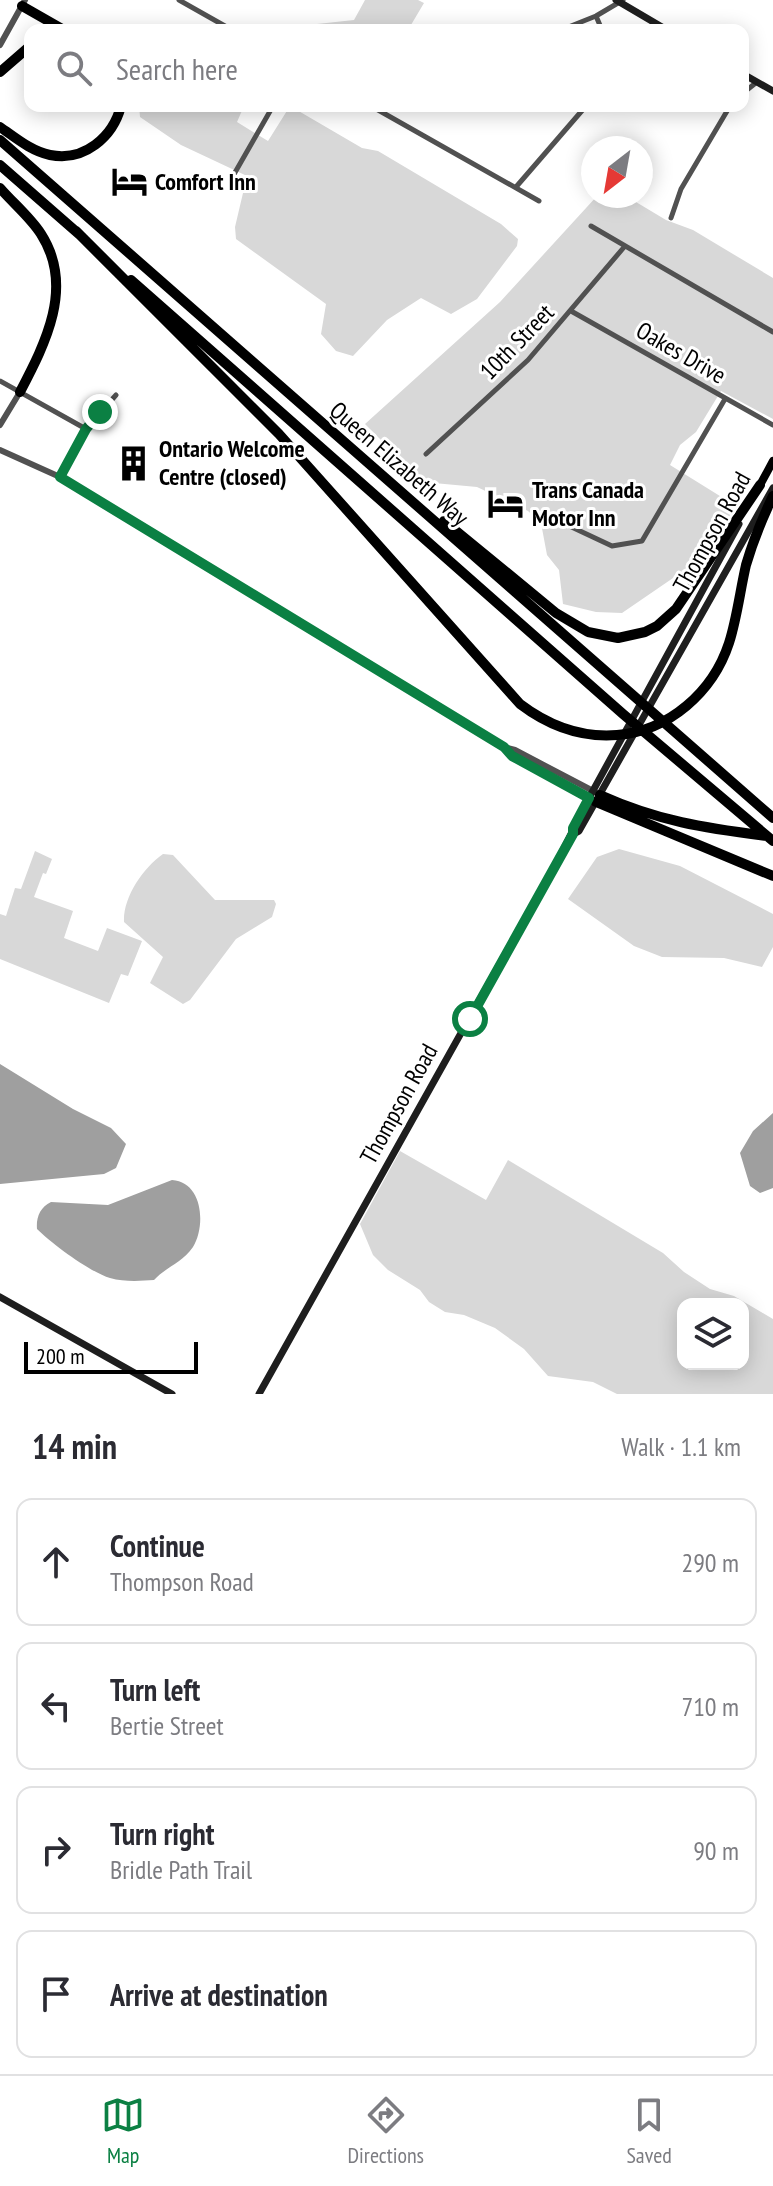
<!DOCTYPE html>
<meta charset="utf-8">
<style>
body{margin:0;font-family:"PT Sans Narrow",sans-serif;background:#f2f2f3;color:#2b2b33}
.controls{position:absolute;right:24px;bottom:24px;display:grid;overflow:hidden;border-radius:16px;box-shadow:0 4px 20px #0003}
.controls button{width:72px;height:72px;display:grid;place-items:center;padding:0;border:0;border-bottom:2px solid #e1e1e2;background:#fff;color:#2b2b33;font:40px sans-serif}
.compass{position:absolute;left:581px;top:136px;width:72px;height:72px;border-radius:50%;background:#fff;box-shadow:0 4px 20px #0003;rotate:211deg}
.scale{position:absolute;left:24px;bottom:20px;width:174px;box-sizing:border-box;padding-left:8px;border:4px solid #000;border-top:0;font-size:22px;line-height:28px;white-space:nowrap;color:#000;-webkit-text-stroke:6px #fff;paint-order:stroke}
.stop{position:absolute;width:24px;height:24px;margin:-18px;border:6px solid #0b8043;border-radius:50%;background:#fff}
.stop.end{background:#0b8043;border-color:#fff;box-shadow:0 2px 8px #0008}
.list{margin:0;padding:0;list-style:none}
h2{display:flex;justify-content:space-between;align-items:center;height:104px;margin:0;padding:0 32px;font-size:34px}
h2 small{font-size:26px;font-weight:400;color:#7c7c81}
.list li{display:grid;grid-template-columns:52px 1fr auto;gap:24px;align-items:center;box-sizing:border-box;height:128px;margin:0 16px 16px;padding:0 16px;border:2px solid #e1e1e2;border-radius:16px}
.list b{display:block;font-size:30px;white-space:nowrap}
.list p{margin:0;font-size:26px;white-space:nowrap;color:#7c7c81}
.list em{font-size:26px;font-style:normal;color:#7c7c81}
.icon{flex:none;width:44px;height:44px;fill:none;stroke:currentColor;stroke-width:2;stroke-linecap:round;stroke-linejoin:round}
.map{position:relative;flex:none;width:773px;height:1394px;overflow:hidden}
.search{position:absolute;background:#fff;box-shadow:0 4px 20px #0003;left:24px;right:24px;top:24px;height:88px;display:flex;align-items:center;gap:20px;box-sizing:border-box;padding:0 28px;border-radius:16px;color:#7c7c81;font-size:30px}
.sheet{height:680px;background:#fff}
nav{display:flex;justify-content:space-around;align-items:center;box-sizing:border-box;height:112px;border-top:2px solid #e1e1e2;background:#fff;font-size:22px;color:#7c7c81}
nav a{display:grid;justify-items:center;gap:4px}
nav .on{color:#0b8043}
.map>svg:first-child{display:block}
.green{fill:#d8d8d8;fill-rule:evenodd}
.water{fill:#9f9f9f}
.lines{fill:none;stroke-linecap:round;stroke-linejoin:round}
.minor{stroke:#515151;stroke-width:5}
.tertiary{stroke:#515151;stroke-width:6}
.secondary{stroke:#1e1e1e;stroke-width:7}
.primary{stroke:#000;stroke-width:8}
.motorway{stroke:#000;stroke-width:10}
.route{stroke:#0b8043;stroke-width:10}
.labels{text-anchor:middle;stroke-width:6;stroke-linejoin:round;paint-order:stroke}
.poi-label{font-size:24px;font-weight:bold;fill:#000;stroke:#fff;text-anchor:start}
.street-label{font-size:24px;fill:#000;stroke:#fff}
</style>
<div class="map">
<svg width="773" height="1394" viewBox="0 0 773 1394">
<rect width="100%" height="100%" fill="#fff"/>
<path class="green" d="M365 0H418L424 3 408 30H323L317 24 354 20Z
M139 106H244L237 122 268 141 290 106 362 148 378 151 501 224 518 239 517 246 477 299 451 314 421 298 387 320 353 356 336 351 321 334 326 304 236 239 235 227 247 176 181 145 140 117Z
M597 196H626L666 220 693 230 773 278V419L721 391 696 432 680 445 670 465 736 506 695 571 687 579 676 576 622 613 596 612 563 604 559 570 547 555 541 523 528 511 477 487 423 482 365 424 500 302Z
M619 849 680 866 773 914V947L762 967 724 958 662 957 634 946 568 899 597 857Z
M35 851 52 859 46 874 43 873 34 897 73 911 64 938 98 951 107 928 142 941 128 976 121 974 109 1003 0 959V914L6 916 15 888 21 889Z
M163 854 173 855 215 900H274L276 904 272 917 236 939 190 1000 183 1004 150 983 163 957 124 922C123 897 143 868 163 854Z
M400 1151 486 1200 508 1160 663 1253 684 1272 710 1289 734 1296 773 1319V1394H617L593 1382 548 1376 524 1349 495 1328 464 1315 445 1312 429 1302 420 1290 388 1270 373 1255 360 1224ZM683 1304H743V1364H683Z"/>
<path class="water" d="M0 1064 73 1109 111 1128 126 1144 116 1168 104 1174 0 1184Z
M773 1113V1188L760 1193 750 1186 740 1153 753 1131Z
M172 1180C203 1182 206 1226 193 1247 182 1263 166 1267 154 1280 140 1281 124 1282 110 1278 90 1272 52 1244 37 1229 36 1218 40 1207 51 1202L108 1205Z"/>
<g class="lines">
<path class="minor" d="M179 0 232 30
M596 16 602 30
M561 30 596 16 623 0
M743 93 757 82
M371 106 539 201
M233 176 273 106
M516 187 586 106
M671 218 681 189 730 106
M591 226 773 332
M571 311 773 425
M0 381 86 429
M426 454 528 360 625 246
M60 477 86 429 116 395
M563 523 612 546 642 541 725 399"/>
<path class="tertiary" d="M0 45 25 0
M0 425 20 392
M0 450 60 477 504 747 515 750 597 793
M504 747 512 756 593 800"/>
<path class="secondary" d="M616 0 667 30
M743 74 773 91
M573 834 579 831 773 488
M0 1297 172 1394
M259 1394 559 858 589 798 739 524"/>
<path class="primary" d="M760 485 773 461"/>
<path class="motorway" d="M22 6 64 30
M0 72 30 46
M0 127C16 138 31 151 50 155 84 162 113 137 121 106
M0 140 773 818
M0 165 80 235
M0 188C13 203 31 218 41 234 75 287 45 344 20 392
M76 231 279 434 520 704C549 726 580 738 617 735 669 731 713 692 729 643 737 618 740 591 746 565 753 541 762 519 773 496
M131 280 623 714 773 841
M444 521 556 613 588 632 618 638 645 632 657 626 676 609 760 485
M600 795C658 821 704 828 767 836
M596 802 773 876"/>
</g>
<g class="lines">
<path class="route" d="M100 412 86 429 60 477 504 747 512 756 589 798 573 828V834L470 1019"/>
</g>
<defs>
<symbol id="hotel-bare" viewBox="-9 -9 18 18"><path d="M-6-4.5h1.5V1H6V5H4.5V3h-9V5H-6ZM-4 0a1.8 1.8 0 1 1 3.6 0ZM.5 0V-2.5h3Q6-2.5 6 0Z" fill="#000" stroke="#fff" stroke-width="2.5" paint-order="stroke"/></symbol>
<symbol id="building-bare" viewBox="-9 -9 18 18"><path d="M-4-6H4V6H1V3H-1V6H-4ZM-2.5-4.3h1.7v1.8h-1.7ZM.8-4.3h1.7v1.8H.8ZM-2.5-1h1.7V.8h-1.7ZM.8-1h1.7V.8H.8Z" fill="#000" stroke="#fff" stroke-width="2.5" paint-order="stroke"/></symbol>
</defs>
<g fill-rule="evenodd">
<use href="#hotel-bare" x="104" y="156" width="51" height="51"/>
<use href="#building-bare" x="108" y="438" width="51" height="51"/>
<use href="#hotel-bare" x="480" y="478" width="51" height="51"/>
</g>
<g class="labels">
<g class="poi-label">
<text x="155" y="190">Comfort Inn</text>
<text x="159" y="457">Ontario Welcome<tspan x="159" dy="28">Centre (closed)</tspan></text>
<text x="532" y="498">Trans Canada<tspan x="532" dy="28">Motor Inn</tspan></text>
</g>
<g class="street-label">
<text transform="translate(517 342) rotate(-46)" y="8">10th Street</text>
<text transform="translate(681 353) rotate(30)" y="8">Oakes Drive</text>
<text transform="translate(399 464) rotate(41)" y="8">Queen Elizabeth Way</text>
<text transform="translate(712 532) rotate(-61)" y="8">Thompson Road</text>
<text transform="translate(399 1104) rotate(-61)" y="8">Thompson Road</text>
</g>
</g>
</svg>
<div class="controls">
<button><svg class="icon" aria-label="layers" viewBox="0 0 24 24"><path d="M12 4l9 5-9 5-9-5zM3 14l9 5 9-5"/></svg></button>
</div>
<svg class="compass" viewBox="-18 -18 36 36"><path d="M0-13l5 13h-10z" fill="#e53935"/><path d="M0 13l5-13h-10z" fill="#7c7c81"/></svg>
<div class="scale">200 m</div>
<div class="stop" style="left:470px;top:1019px"></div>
<div class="stop end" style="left:100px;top:412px"></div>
<div class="search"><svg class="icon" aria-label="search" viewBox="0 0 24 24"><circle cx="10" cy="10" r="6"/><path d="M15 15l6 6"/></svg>Search here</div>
</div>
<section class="sheet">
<h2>14 min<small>Walk · 1.1 km</small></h2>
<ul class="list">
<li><svg class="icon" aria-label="ahead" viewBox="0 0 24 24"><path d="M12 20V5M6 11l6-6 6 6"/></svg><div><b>Continue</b><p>Thompson Road</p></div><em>290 m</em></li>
<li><svg class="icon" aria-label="left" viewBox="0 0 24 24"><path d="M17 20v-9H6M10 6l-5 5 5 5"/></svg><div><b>Turn left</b><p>Bertie Street</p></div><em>710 m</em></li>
<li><svg class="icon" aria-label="right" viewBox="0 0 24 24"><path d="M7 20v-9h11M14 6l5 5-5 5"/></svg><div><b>Turn right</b><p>Bridle Path Trail</p></div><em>90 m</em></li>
<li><svg class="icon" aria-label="arrive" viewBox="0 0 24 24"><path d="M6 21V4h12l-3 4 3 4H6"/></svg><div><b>Arrive at destination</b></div></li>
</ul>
</section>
<nav>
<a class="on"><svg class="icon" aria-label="map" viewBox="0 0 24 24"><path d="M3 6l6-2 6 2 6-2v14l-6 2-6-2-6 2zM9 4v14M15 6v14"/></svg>Map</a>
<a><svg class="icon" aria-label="directions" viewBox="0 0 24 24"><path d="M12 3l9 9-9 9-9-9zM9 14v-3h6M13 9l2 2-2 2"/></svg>Directions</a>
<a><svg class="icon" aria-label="saved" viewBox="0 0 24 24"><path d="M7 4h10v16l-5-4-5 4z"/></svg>Saved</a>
</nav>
